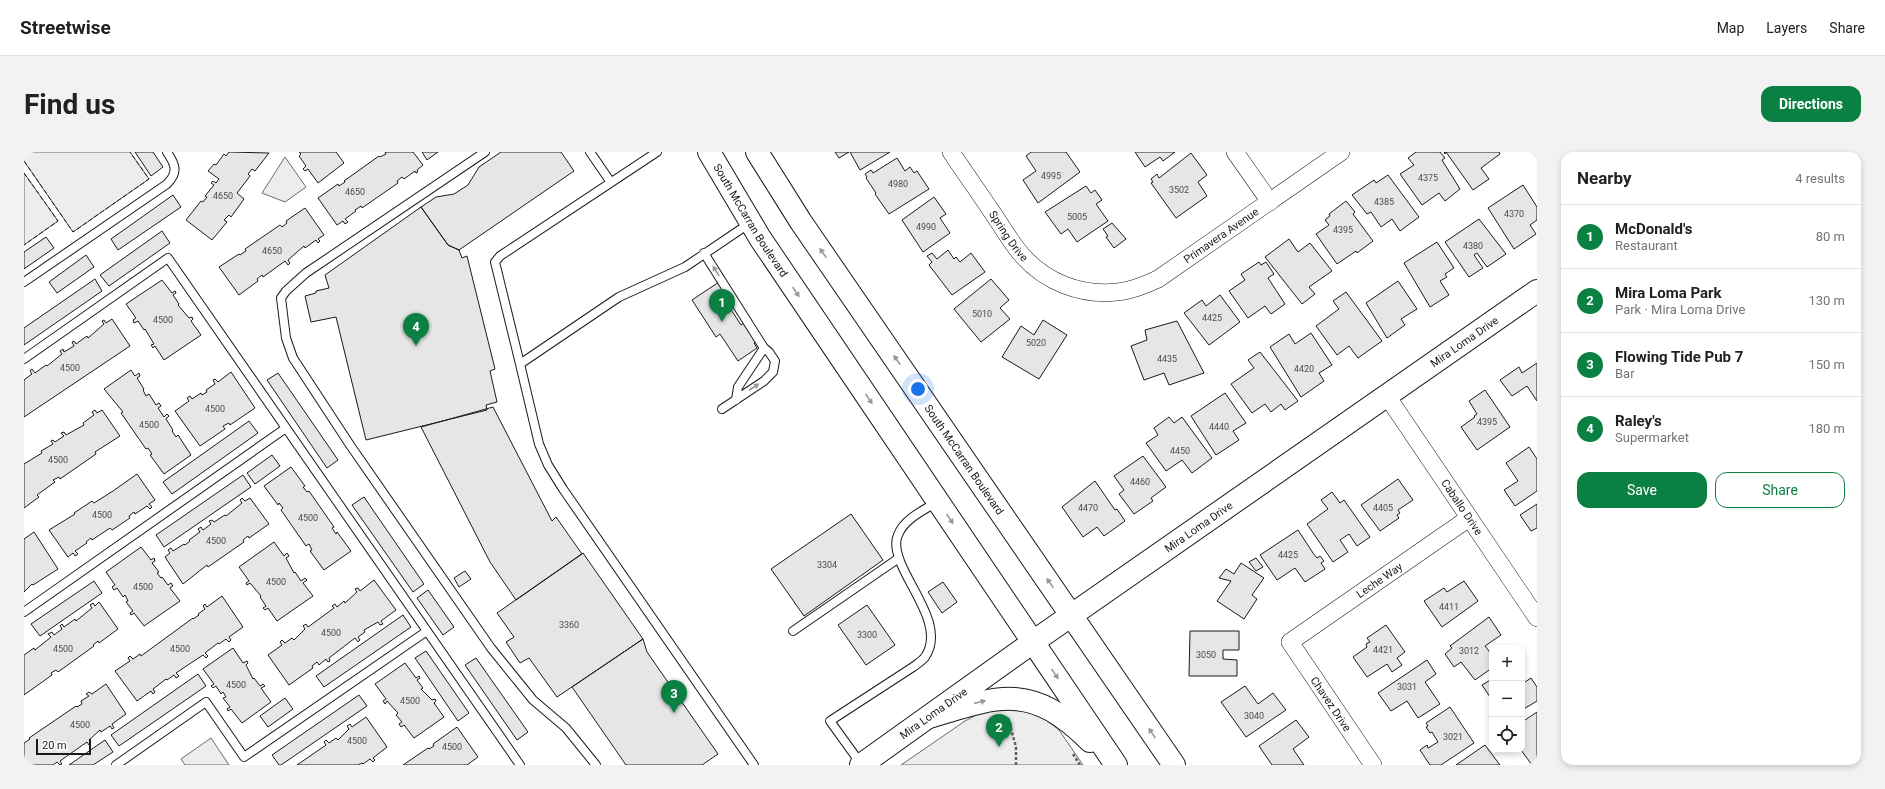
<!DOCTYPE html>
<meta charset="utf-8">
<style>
body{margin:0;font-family:Roboto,sans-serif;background:#f2f2f2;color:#202124}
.controls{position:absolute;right:12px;bottom:12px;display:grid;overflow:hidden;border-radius:8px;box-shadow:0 2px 6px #0003}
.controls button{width:36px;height:36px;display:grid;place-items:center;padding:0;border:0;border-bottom:1px solid #e0e0e0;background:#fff;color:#202124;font:20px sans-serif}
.scale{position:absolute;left:12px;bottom:10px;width:55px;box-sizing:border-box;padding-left:4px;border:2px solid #1a1a1a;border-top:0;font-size:11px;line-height:14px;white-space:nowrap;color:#1a1a1a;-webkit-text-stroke:3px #fff;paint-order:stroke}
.you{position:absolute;left:894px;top:237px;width:14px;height:14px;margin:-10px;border:3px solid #fff;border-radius:50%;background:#1a73e8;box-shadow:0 0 0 6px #1a73e833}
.badge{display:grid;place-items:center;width:26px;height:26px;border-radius:50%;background:#0b8043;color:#fff;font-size:13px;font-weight:700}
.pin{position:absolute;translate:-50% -33px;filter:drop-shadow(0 1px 2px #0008)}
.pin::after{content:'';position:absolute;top:21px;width:14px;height:12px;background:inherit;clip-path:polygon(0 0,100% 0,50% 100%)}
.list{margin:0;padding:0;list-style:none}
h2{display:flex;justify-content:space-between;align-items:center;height:52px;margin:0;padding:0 16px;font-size:17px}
h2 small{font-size:13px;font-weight:400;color:#757577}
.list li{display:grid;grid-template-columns:26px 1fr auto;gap:12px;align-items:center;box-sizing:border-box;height:64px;padding:0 16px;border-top:1px solid #e0e0e0}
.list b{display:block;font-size:15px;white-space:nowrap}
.list p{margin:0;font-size:13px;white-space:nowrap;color:#757577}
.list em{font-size:13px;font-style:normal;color:#757577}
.actions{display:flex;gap:8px;padding:12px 16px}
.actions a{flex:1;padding:9px 0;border:1px solid #0b8043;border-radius:12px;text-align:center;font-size:14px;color:#0b8043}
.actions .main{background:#0b8043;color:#fff}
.icon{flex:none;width:22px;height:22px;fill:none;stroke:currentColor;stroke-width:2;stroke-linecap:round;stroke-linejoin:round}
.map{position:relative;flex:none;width:1513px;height:613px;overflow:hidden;border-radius:12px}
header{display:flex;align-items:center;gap:24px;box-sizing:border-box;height:56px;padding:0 20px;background:#fff;border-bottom:1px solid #e0e0e0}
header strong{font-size:19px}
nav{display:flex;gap:22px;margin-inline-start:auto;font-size:14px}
.intro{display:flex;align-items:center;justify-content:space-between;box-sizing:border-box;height:96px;padding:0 24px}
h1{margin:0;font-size:28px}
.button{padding:10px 18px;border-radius:12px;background:#0b8043;color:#fff;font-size:14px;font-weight:700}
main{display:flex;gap:24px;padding:0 24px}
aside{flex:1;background:#fff;border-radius:12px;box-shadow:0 2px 6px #0003}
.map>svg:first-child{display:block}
.green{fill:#ededed;stroke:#6a6a6a}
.building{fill:#e6e6e6;stroke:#1a1a1a}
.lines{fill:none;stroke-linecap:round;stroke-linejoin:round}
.lane-casing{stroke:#1a1a1a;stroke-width:10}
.street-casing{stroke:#1a1a1a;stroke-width:18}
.secondary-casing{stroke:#1a1a1a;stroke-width:24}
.primary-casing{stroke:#1a1a1a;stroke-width:24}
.path{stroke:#5f5f5f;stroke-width:2.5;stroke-dasharray:3 2;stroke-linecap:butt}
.lane{stroke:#fff;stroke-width:8}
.street{stroke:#fff;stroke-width:17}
.secondary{stroke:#fff;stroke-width:22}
.primary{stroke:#fff;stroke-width:22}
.fence{stroke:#1a1a1a;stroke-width:1;stroke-dasharray:5 2;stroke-linecap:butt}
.oneway{fill:#989898}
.labels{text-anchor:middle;stroke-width:3;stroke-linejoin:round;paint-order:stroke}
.number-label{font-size:9px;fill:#4d4d4d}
.street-label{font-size:11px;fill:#1a1a1a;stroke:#fff}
</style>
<header>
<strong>Streetwise</strong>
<nav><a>Map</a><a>Layers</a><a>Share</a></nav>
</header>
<div class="intro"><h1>Find us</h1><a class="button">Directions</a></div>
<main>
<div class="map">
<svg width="1513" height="613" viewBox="0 0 1513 613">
<rect width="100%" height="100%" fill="#fff"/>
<path class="green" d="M0 0H106L125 27 49 80 0 9Z
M261 5 282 35 261 50 238 41Z
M0 21 34 69 0 93Z
M964 557H1002L1022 568 1035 578 1059 613H877L941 569Z
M187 586 205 613H161L157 607Z"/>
<path class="building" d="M111 0H129L139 15 127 24Z
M205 0 245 1 231 19 228 17 224 22 226 24 213 41 220 47 207 65 205 63 200 68 203 70 188 88 162 68 177 49 179 50 183 45 181 44 190 33 187 31 189 29 192 31 195 27 184 19 190 12 192 13 200 2 202 4Z
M275 0H312L320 11 294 31 284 17 281 19 279 17 282 14 275 4 277 2Z
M361 0H389L399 13 393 18 394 20 392 21 391 19 380 27 378 25 373 29 374 31 338 56 337 54 331 58 332 59 321 67 324 70 321 72 319 69 313 73 294 46 314 32 315 34 321 30 320 29 355 4 356 5 362 2Z
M398 0H414L403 8Z
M477 0H537L550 19 435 98 424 93 397 55 412 45 430 42 444 33 455 15Z
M811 0H825L815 6Z
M826 0H866L836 18Z
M1007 0H1042L1056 20 1014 51 999 28 1012 19 1002 4Z
M1111 0H1151L1139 9 1136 5 1121 15Z
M1392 0H1416L1421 6 1418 8 1436 37 1421 49 1415 41 1398 53 1376 22 1390 13 1384 6Z
M1420 0H1475L1476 2 1457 16 1465 27 1449 38 1422 0 1421 2Z
M1167 1 1183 23 1174 30 1183 44 1152 66 1127 31 1129 30 1127 27 1133 22 1135 26Z
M873 6 881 19 886 15 890 21 893 19 905 37 865 62 851 42 852 41 842 26 843 25 841 22 847 18 849 21Z
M1364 23 1395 65 1376 79 1368 67 1357 75 1347 60 1343 62 1328 43 1350 28 1352 31Z
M1499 33 1513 55V68L1506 73 1512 82 1490 97 1464 56Z
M1062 34 1067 41 1071 38 1078 48 1072 52 1084 69 1053 90 1044 77 1037 82 1021 60Z
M149 43 157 55 94 98 87 87Z
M910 45 922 62 916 66 926 81 899 100 878 68Z
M1322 49 1331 60 1329 62 1349 89 1333 101 1332 99 1313 112 1292 82 1305 73 1301 68 1306 64 1305 62Z
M397 55 424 93 435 98 438 106 443 104 471 217 466 219 473 250 462 253 463 258 342 288 312 165 287 170 281 144 292 141V139L305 136 301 123Z
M281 56 300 83 294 87 296 89 294 91 292 88 281 96 280 94 264 108 266 111 264 113 261 109 239 125 238 123 233 127 234 129 215 143 195 115 215 102 216 103 222 99 221 97 256 73 258 75 263 71 262 69Z
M1455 67 1482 102 1463 115 1453 101 1450 103 1459 116 1445 125 1421 90Z
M1088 71 1102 87 1090 96 1082 85 1084 84 1079 77Z
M138 79 146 91 85 134 76 123Z
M22 85 30 96 0 117V100Z
M1265 87 1274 100 1286 91 1308 119 1285 135 1291 142 1278 152 1241 105Z
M1413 90 1430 116 1421 122 1423 125 1416 129 1425 143 1406 155 1380 111Z
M924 98 930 107 932 105 936 110 947 101 961 120 928 143 905 113 908 110 903 104 908 101 913 107Z
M62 103 70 115 33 141 25 130Z
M1235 110 1237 113 1242 110 1250 122 1244 126 1261 152 1247 162 1241 154 1224 166 1205 139 1221 128 1217 122Z
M71 127 78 139 0 193V176Z
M967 127 985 148 976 156 986 167 957 190 930 157Z
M138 128 148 141 151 139 152 141 149 143 155 152 154 153 165 166 168 165 169 167 167 169 177 183 140 208 131 194 129 196 127 193 130 192 121 177 120 178 114 169 110 171 109 168 112 166 102 152Z
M1374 129 1393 157 1377 167 1381 173 1363 186 1342 151Z
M695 130 713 151 706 156 717 173 725 167 737 186 730 191 733 196 714 209 696 182 692 185 668 148Z
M1322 140 1358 189 1334 206 1325 194 1313 203 1292 174 1315 157 1309 149Z
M1196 143 1216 170 1185 193 1160 161 1178 148 1182 154Z
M88 167 106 194 0 265V228L8 222 6 219 8 217 11 221 22 213 23 214 38 202 36 199 39 197 40 200 50 194 48 190 50 189 52 192 63 184 64 186 80 172 78 169 80 168 82 171Z
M1019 168 1043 183 1015 227 978 205 997 174 1010 183Z
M1153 169 1180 221 1145 233 1140 221 1120 228 1107 194 1123 188 1121 178Z
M1287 181 1308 213 1295 221 1300 229 1277 245 1246 195 1265 182 1271 192Z
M1236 200 1274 249 1261 258 1257 252 1247 260 1241 252 1228 261 1207 232 1230 216 1224 208Z
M1513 211V249L1503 234 1488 244 1476 228 1495 215 1498 221Z
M107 218 111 224 115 221 116 224 113 226 120 237 119 238 122 244 125 242 132 253 135 251 137 254 134 256 140 265 143 262 145 264 142 267 149 278 148 279 152 285 154 283 167 303 140 322 126 303 128 302 124 296 122 297 97 261 99 260 80 237Z
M207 220 231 256 206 273 205 271 199 274 201 277 176 294 151 259 165 249 163 246 166 244 168 247 177 241 178 243 183 240 182 238 191 232 189 228 191 227 194 230Z
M254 221 314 308 303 316 243 228Z
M1461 238 1486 275 1453 298 1437 275 1451 265 1450 264 1453 262 1445 249Z
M1201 241 1222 271 1209 279 1215 288 1192 303 1167 264Z
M469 255 528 369 532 365 558 402 492 448 466 410 397 275Z
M71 258 73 261 78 258 96 284 71 300 72 302 36 327 35 325 29 328 31 330 13 343 15 345 0 356V312L18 301 17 299 29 292 27 289 29 288 31 290 40 284 37 281 40 280 42 283 60 273 59 271 70 263 68 260Z
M1145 265 1150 271 1158 265 1188 306 1168 321 1158 308 1142 319 1122 291 1134 283 1130 276Z
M225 269 234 281 148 342 139 330Z
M1505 295 1513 307V339L1491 354 1480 338 1494 329 1482 311Z
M248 303 256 314 231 332 223 321Z
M1119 304 1142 335 1127 346 1129 349 1110 362 1095 342 1100 338 1090 324Z
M267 315 281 334 279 335 283 340 285 339 310 375 308 376 312 382 313 380 327 399 300 418 286 399 288 398 285 392 282 394 257 358 259 356 255 351 254 353 240 334Z
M113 322 131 348 125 352 128 355 126 357 123 354 111 362 110 360 105 364 106 366 88 378 86 376 68 388 67 386 62 390 63 391 51 399 54 402 51 404 49 401 44 405 25 378 51 362 50 361 68 349 70 351 89 339Z
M219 323 227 335 140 395 132 383Z
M1374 327 1389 348 1374 358 1376 361 1373 363 1375 366 1356 379 1337 353Z
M1071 329 1091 358 1093 357 1101 369 1080 384 1073 375 1059 385 1038 355Z
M1308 340 1316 351 1320 348 1346 385 1333 394 1325 382 1316 388 1324 400 1309 410 1283 372 1304 357 1297 348Z
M340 345 400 432 389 440 328 353Z
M218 346 221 349 226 346 245 372 225 386 224 384 219 388 220 390 184 415 183 413 159 432 141 405 146 401 144 398 147 396 149 399 160 392 161 393 166 389 165 388 176 380 174 377 177 375 179 378 187 372 185 369 188 368 190 370 201 363 202 364 218 351 216 348Z
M1513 352V376L1507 379 1496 363Z
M827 362 859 408 780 464 747 417Z
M1274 378 1289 401 1293 406 1296 404 1300 409 1297 411 1301 417 1281 430 1271 416 1253 428 1236 403Z
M10 380 34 417 9 433 8 432 0 440V387Z
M250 390 260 404 263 401 265 404 262 406 270 421 271 420 277 429 281 426 283 428 279 431 289 444 253 469 244 456 241 458 239 456 242 454 236 445 237 444 226 431 223 433 222 431 225 429 215 415Z
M117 395 127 408 130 406 131 409 128 411 135 420 133 421 137 426 138 425 144 433 147 431 149 434 146 436 156 449 120 474 110 461 107 463 106 461 109 459 102 450 104 449 101 443 99 445 93 436 90 438 88 435 91 433 82 420Z
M559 401 619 487 533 545 505 506 496 511 482 490 490 485 473 461Z
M1232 406 1239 415 1232 419 1225 410Z
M1217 411 1240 426 1228 443 1233 447 1220 467 1193 449 1207 429 1195 426 1202 417 1210 422Z
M441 419 447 427 435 435 430 426Z
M350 428 372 458 357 469 359 472 356 473 354 470 340 478 341 480 334 485 336 488 334 490 331 486 305 506 306 509 304 510 302 507 295 513 293 510 288 514 289 516 265 533 244 503 258 493 256 490 258 488 261 491 268 486 270 488 281 477 279 474 282 472 284 475 310 456 308 454 311 452 313 455 320 449 321 451 333 440 331 437 334 436 336 439Z
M70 429 78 441 16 484 7 472Z
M1440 429 1454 449 1418 475 1400 449 1420 436 1423 440Z
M919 430 933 450 918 461 904 440Z
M404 438 430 475 419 483 393 446Z
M198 444 219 475 205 485 207 488 205 490 202 487 195 492 194 491 181 501 184 504 182 506 179 503 152 521 155 524 152 526 150 523 143 528 142 527 129 537 131 540 129 542 127 539 113 549 91 519 106 509 104 506 106 504 109 507 116 502 117 504 169 466V467L175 463 174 462 181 457 179 454 181 452 183 455Z
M75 450 94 477 75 491 74 489 69 493 70 494 34 520 32 518 27 521 28 523 0 543V503L10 496 11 498 27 485 24 482 28 480 30 483 38 477 36 474 38 472 40 475 51 467 52 469 68 456 66 453 69 451 71 454Z
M843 453 871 493 842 513 814 473Z
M379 463 387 475 300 535 292 524Z
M1465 465 1477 483 1461 494 1468 503V516L1451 528 1437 510 1430 515 1421 502 1428 496 1426 494Z
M1362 473 1381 500 1373 506 1378 513 1368 520 1363 512 1343 525 1329 505 1343 495 1342 492 1346 490 1343 486Z
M1166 479H1215V498H1199V507L1213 508V524H1165Z
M619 487 623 500 694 602 678 613H602L548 535Z
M209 496 219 511 223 509 224 511 222 513 229 527 230 526 236 534 239 532 241 534 237 536 247 550 218 571 207 557 204 559 203 557 206 555 199 546 202 545 199 540 197 542 192 534 189 536 187 534 190 532 179 517Z
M402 499 445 561 434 569 391 506Z
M452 506 504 580 493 588 441 513Z
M1403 508 1412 522 1401 530 1416 552 1394 566 1383 549 1367 559 1354 541Z
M381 511 392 526 395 524 396 526 393 528 399 536 397 537 408 548 411 547 412 549 410 551 420 565 390 586 380 573 377 575 375 572 378 570 372 563 374 561 363 549 361 552 359 549 362 547 351 532Z
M174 522 182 534 95 594 87 583Z
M1507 526 1513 535V549L1498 558V532Z
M1468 527V548L1458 533Z
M82 532 102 562 88 572 90 576 88 577 86 574 77 580 76 578 65 588 67 591 65 593 63 590 36 609 38 612 36 613 33 610 29 613H0V591L6 587 5 586 52 554 53 555 58 552 57 549 65 544 62 542 65 540 68 542Z
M1221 534 1234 552 1249 541 1262 558 1222 585 1197 550Z
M335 543 343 554 257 613H255L248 603Z
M261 546 269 557 244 575 236 564Z
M1426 555 1450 591 1417 613H1406L1396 598 1403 593 1404 596 1414 590 1408 580 1406 581 1402 575 1404 574 1402 571Z
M1513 560V612L1508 613 1497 598 1498 570Z
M342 565 363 595 349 606 351 608 349 610 346 607 339 612 338 611 334 613H273L302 593 300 590 302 588 305 591 312 586 314 588 325 577 323 574 326 572 328 575Z
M1272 568 1285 585 1269 597 1280 613H1248L1235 594Z
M433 575 454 605 443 613H379L404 596 405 597 410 594 409 592Z
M81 588 89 600 69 613H45Z
M1461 593 1476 613H1432Z"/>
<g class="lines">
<defs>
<path id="lane" d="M461 0 282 121 262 139 257 146 262 186 269 206 326 293 467 496 509 548 542 576 572 613
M566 0 586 29
M726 71 661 115 595 145 496 212 515 292 524 313 539 337 730 613
M680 101 740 196 745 200 751 209 749 220 740 229 698 257
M0 130 143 32C155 20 151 12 143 0
M0 207 144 106 496 613
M496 212 471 110 476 104 633 0
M712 248 714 235 740 196
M0 460 262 276
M769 479 875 406
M837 612 806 569 889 515C893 512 898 509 901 505 921 476 886 437 876 409 873 401 870 391 874 383 880 367 900 358 913 350
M92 613 182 550 220 605 403 479"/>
<g id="street">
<path id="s1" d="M927 0C941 21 956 42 970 63 979 76 987 91 998 103 1021 130 1057 144 1093 140 1107 139 1121 133 1134 127L1317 0"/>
<path d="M1211 0 1246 50"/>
<path id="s2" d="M1363 244 1513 466"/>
<path id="s3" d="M1349 613 1266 490 1445 366"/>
</g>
<g id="secondary">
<path id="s4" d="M837 613 1009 490 1513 139"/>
</g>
<g id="primary">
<path id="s5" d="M685 0 736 86 1092 613"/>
<path id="s6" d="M733 0 777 70 1150 613"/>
<path d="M905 565C977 543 1008 531 1066 589"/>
</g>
</defs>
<use href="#lane" class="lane-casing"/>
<use href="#street" class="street-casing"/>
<use href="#secondary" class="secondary-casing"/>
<use href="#primary" class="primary-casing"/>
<path class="path" d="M984 566 992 595V613
M1049 602 1056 613"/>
<use href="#lane" class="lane"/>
<use href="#street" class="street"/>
<use href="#secondary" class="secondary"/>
<use href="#primary" class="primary"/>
<path class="fence" d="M0 9 49 80 125 27 106 0
M0 21 34 69 0 93"/>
</g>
<defs><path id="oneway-solid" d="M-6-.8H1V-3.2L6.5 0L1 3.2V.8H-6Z"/></defs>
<g class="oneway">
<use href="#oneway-solid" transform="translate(799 101) rotate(-125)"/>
<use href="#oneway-solid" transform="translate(692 119) rotate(-122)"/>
<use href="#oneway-solid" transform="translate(772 140) rotate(56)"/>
<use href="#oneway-solid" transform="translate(873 208) rotate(-125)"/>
<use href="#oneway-solid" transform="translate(730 235) rotate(-33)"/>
<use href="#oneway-solid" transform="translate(845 247) rotate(56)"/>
<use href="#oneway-solid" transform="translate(926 367) rotate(56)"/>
<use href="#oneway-solid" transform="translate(1026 431) rotate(-125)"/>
<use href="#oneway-solid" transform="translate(1031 522) rotate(56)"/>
<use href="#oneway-solid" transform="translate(956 550) rotate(-13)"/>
<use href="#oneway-solid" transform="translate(1128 581) rotate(-124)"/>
</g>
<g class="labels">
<g class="number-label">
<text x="1027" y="27">4995</text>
<text x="1404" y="29">4375</text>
<text x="874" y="35">4980</text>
<text x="1155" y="41">3502</text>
<text x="331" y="43">4650</text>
<text x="199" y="47">4650</text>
<text x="1360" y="53">4385</text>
<text x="1490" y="65">4370</text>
<text x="1053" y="68">5005</text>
<text x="902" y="78">4990</text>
<text x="1319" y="81">4395</text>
<text x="1449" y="97">4380</text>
<text x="248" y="102">4650</text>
<text x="958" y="165">5010</text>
<text x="1188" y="169">4425</text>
<text x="139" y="171">4500</text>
<text x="1012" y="194">5020</text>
<text x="1143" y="210">4435</text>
<text x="46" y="219">4500</text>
<text x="1280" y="220">4420</text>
<text x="191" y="260">4500</text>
<text x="1463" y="273">4395</text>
<text x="125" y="276">4500</text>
<text x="1195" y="278">4440</text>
<text x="1156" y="302">4450</text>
<text x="34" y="311">4500</text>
<text x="1116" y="333">4460</text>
<text x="1064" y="359">4470</text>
<text x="1359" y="359">4405</text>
<text x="78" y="366">4500</text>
<text x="284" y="369">4500</text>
<text x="192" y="392">4500</text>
<text x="1264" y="406">4425</text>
<text x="803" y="416">3304</text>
<text x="252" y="433">4500</text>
<text x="119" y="438">4500</text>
<text x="1425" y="458">4411</text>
<text x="545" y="476">3360</text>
<text x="307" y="484">4500</text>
<text x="843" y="486">3300</text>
<text x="39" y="500">4500</text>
<text x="156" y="500">4500</text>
<text x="1359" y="501">4421</text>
<text x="1445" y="502">3012</text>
<text x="1182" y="506">3050</text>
<text x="212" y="536">4500</text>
<text x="1383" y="538">3031</text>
<text x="386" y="552">4500</text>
<text x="1230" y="567">3040</text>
<text x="56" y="576">4500</text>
<text x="1429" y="588">3021</text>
<text x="333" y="592">4500</text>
<text x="428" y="598">4500</text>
</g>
<g class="street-label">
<text dy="4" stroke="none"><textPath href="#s5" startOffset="80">South McCarran Boulevard</textPath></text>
<text dy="4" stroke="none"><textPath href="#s1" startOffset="351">Primavera Avenue</textPath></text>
<text dy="4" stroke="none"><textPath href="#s1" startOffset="102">Spring Drive</textPath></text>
<text dy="4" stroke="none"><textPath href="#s4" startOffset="737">Mira Loma Drive</textPath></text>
<text dy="4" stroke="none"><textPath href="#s6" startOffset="371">South McCarran Boulevard</textPath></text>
<text dy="4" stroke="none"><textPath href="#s2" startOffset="134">Caballo Drive</textPath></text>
<text dy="4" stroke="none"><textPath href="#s4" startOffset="413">Mira Loma Drive</textPath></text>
<text dy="4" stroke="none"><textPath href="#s3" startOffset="257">Leche Way</textPath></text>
<text transform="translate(1307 552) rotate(56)" y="4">Chavez Drive</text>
<text dy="4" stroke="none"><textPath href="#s4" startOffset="89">Mira Loma Drive</textPath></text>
</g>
</g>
</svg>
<div class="controls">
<button>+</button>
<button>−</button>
<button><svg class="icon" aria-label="locate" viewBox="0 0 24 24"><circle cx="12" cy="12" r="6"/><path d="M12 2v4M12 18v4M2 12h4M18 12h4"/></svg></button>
</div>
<div class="scale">20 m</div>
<div class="you"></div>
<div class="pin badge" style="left:698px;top:170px">1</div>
<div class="pin badge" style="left:975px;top:595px">2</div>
<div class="pin badge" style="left:650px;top:561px">3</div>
<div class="pin badge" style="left:392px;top:194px">4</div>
</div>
<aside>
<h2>Nearby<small>4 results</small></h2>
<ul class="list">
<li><span class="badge">1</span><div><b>McDonald's</b><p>Restaurant</p></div><em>80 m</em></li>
<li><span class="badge">2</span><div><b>Mira Loma Park</b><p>Park · Mira Loma Drive</p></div><em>130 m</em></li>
<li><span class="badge">3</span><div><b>Flowing Tide Pub 7</b><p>Bar</p></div><em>150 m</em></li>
<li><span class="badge">4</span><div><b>Raley's</b><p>Supermarket</p></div><em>180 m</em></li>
</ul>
<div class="actions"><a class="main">Save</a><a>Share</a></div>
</aside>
</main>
